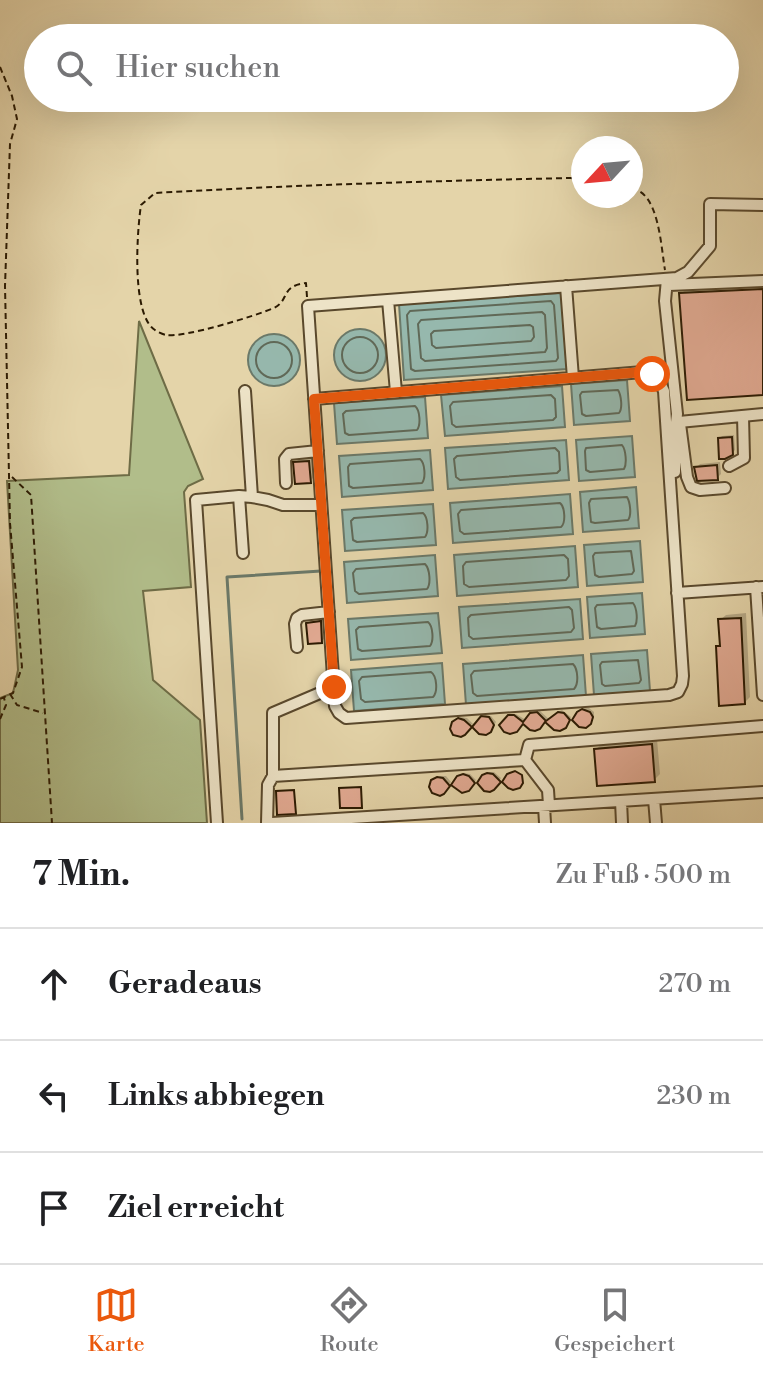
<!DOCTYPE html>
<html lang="de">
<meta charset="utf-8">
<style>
body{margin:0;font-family:"Libre Bodoni",serif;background:#f6f6f6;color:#202124}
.compass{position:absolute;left:571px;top:136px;width:72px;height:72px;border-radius:50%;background:#fff;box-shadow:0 8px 32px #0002;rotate:244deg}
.stop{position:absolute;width:24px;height:24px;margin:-18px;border:6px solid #ea580c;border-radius:50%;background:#fff}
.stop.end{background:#ea580c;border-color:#fff;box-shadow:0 2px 8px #0008}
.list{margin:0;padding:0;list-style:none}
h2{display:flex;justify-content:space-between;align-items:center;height:104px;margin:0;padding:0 32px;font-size:34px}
h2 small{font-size:26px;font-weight:400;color:#757577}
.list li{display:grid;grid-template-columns:52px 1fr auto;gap:24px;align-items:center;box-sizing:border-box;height:112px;padding:0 32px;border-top:2px solid #e0e0e0}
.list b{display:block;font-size:30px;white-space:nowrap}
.list em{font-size:26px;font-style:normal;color:#757577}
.icon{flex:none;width:44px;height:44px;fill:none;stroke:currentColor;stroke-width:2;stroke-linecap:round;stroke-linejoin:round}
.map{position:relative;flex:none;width:763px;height:823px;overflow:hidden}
.search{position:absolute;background:#fff;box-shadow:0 8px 32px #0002;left:24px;right:24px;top:24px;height:88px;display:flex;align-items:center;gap:20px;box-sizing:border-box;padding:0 28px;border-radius:44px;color:#757577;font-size:30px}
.sheet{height:440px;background:#fff}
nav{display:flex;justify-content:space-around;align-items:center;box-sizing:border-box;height:112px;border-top:2px solid #e0e0e0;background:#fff;font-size:22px;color:#757577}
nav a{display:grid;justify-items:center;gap:4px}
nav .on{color:#ea580c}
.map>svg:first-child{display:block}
.green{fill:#b1bd8a;stroke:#6e6c46;stroke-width:2}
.water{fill:#96b8ad;stroke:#6b7969;stroke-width:2}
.shadow{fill:#0003}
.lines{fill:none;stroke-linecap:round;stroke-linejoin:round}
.shore{stroke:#606958;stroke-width:2}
.stream{stroke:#6b7969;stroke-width:3}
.building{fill:#e2aa93;stroke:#2b1a02;stroke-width:2}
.minor-casing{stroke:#59482c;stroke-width:14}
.path{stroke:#2b1a02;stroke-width:2;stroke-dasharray:6 4;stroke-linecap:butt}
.minor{stroke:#ede3c7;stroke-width:10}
.route{stroke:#ea580c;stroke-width:10}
</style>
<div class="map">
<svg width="763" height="823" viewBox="0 0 763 823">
<rect width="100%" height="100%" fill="#e4d4a9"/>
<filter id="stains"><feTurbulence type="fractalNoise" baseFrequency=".0025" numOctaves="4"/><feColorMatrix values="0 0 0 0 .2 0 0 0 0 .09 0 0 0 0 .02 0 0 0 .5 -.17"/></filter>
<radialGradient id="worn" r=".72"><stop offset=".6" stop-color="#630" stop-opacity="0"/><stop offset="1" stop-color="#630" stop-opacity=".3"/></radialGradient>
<path class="green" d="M139 321 203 479 188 486 184 492 191 587 143 591 153 680 200 720 207 823H0V698L13 693 18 670 7 481 129 475Z"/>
<path class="water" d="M561 293 567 369 404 380 399 304Z
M334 355a26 26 0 1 1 52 0a26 26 0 1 1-52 0Z
M248 360a26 26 0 1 1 52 0a26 26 0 1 1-52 0Z
M627 380 630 421 574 425 571 384Z
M562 386 565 427 445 436 441 395Z
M425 397 428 438 337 444 334 403Z
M632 436 635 477 579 481 576 440Z
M566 440 569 480 448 489 445 448Z
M430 450 433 490 342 497 339 456Z
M636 487 639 528 583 532 580 492Z
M570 494 573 534 453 543 450 503Z
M433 504 436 545 345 551 342 510Z
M640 541 643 582 587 586 584 545Z
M575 546 578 587 457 596 454 555Z
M435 555 438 596 347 603 344 562Z
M642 593 645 634 590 638 587 597Z
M580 599 583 639 462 648 459 607Z
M438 613 442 653 351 660 348 619Z
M647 650 650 691 594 695 591 654Z
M583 655 586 696 466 705 463 664Z
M442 663 445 704 354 711 351 670Z"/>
<path class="shadow" d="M763 284V393L681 294 687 288Z
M734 435 735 450 732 453 720 438 722 436Z
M313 458 314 477 310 481 295 463 299 459Z
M720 462 721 474 717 478 696 468 700 464Z
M746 613 750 697 745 702 718 647 722 643 720 620 726 615Z
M322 620 324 639 321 641 308 623 310 621Z
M585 708H589L594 712V718L585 726 577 714Z
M562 710 571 717 569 722 555 728 546 720 539 727 531 728 523 721 515 730 502 725 512 714H516L526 720 534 711H540L550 720 557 712Z
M485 715 491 716 496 722 493 727 480 732 472 724 463 734 453 724 461 717 467 718 475 726Z
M657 739 660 774 654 780 596 749 602 744Z
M489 772H494L501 778 491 789 479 783Z
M464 773 470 774 476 780 465 791 457 779Z
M440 776H446L451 782 441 793 432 783Z"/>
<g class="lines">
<path class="shore" d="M551 301 554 305 558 358 556 361 415 371 411 369 407 315 410 311Z
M542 312 545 315 547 348 545 352 425 361 421 358 418 324 421 320Z
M530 325 533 327 534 337 531 341 436 348 432 345 431 334 434 331Z
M342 355a18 18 0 1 1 36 0a18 18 0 1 1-36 0Z
M256 360a18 18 0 1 1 36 0a18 18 0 1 1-36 0Z
M618 390C621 395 623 408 619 413L586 416 582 414 580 395 582 392Z
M551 395 555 399 556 417 553 420 456 427 452 424 450 406 453 402Z
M415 406C420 410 421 425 417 430L349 435 345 433 343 414 346 411Z
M622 445C626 450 627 464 624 469L590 472 586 470 585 451 586 448Z
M555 448 559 452 560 470 557 473 460 480 456 477 454 459 457 456Z
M420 459C425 463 426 478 422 483L353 488 349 486 348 467 350 464Z
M627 497C630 502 632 515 628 520L595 523 591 522 589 503 591 499Z
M560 503C565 507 566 523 561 527L464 534 460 531 458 514 461 510Z
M423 513C428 517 429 532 425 537L357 542 353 540 351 521 354 518Z
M631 551 634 571 632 574 599 577 595 575 593 556 595 553Z
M564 555 568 559 569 576 566 580 469 587 464 584 463 566 466 562Z
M425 564C430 569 431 584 427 589L359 594 355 591 353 573 356 569Z
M633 603C637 608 638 621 635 626L601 629 597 627 595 608 597 605Z
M569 607 572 610 574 628 571 632 473 639 469 636 468 618 471 615Z
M428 622C433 626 434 641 430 646L362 651 358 649 356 630 359 627Z
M638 660 641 680 639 683 605 686 602 684 600 665 602 662Z
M573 664C578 669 579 684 574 689L477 696 473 693 471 675 474 671Z
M431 672C437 676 438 692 433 697L365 702 361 699 359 681 362 677Z"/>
<path class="stream" d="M242 819 227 577 321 571"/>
</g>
<path class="building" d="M763 289V395L687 400 679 293Z
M732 437 733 455 725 459H719L718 438Z
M309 461 311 483 295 484 293 462Z
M717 465 718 480 697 481 694 467Z
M741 618 745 704 719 706 716 646H720L718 619Z
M321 621 322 643 308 644 306 623Z
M582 709 590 712 593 717 591 724 586 728 579 727 572 720 577 712Z
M537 712 546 721 558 712 564 713 570 720 566 728 560 731 554 730 545 722 540 729 535 731 530 730 523 724 517 732 510 734 504 732 499 725 508 715H514L523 722 530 713Z
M481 716 489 717 494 725 491 732 486 735 479 734 472 727Z
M458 718 464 720 472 727 465 735 461 737 453 735 450 729 452 722Z
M652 744 655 782 597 786 594 749Z
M515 771 522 775 523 783 520 788 513 790 508 788 502 782 507 774Z
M487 773 493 774 501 782 494 790 490 792 484 791 477 783 482 775Z
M463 774 469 776 475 783 469 791 462 793 451 785 457 776Z
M437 777 443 778 450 786 444 794 440 796 432 793 429 787 431 780Z
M361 787 362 808H340L339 788Z
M294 790 296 814 277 815 276 791Z"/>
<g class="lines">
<defs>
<path id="minor" d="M667 279 665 301 677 414 675 431V472
M669 285 763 281
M566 286 573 378
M388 300 396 392
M314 399 643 372C655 375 659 380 664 391L683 676 682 684 678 692 669 695 346 718 339 713 335 706 308 306 677 278 688 272 710 246V204L763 205
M679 422 763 414
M680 424 687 477 691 487 700 490 725 488
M729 466 744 458 743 416
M286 483 285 459 289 454 318 451
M239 496 243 553
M252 497 268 500 283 505H321
M756 587 763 695
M677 593 763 587
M297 647 295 624 297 618 302 615 329 612
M273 776 525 760
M654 799 656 823
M621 801 622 823
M549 805 548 790 525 760 529 745 763 726
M544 806 545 823
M217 823 196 500 239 496 252 497 245 391
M267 823 268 785 273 776V713L334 687
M272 823 763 792"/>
</defs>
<use href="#minor" class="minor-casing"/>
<path class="path" d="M0 67 12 96 17 119 10 144 5 286 10 523 22 667 13 693 0 699
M631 189C659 190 661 248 665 270
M307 297 306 283C280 286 290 300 274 308 255 316 184 338 166 335 165 335 155 331 155 330 131 315 137 231 141 205L155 193C293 185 432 181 571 178L583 181
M12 477 31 495 52 823
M10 694 17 705 43 713
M0 719 6 705 4 698"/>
<use href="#minor" class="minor"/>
</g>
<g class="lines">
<path class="route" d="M334 687 314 399 643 372 652 374"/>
</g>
<rect width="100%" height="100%" filter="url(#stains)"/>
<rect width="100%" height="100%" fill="url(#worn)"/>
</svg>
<svg class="compass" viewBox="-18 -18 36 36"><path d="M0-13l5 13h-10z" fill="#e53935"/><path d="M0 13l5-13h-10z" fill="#757577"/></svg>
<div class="stop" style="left:652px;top:374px"></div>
<div class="stop end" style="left:334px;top:687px"></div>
<div class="search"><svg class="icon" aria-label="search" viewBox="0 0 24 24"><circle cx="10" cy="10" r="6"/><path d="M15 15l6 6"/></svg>Hier suchen</div>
</div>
<section class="sheet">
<h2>7 Min.<small>Zu Fuß · 500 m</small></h2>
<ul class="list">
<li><svg class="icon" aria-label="ahead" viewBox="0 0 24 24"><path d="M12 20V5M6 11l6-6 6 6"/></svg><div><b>Geradeaus</b></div><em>270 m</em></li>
<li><svg class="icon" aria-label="left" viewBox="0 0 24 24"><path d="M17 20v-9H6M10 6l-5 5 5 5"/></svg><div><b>Links abbiegen</b></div><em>230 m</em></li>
<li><svg class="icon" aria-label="arrive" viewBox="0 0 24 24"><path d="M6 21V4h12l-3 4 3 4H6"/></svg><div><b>Ziel erreicht</b></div></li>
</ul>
</section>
<nav>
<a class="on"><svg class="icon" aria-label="map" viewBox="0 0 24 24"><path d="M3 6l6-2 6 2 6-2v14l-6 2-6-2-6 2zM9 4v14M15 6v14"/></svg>Karte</a>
<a><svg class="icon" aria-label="directions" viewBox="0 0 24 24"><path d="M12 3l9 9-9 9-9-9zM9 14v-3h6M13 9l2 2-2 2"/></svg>Route</a>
<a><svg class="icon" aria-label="saved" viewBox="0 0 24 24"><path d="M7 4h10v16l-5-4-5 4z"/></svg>Gespeichert</a>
</nav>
